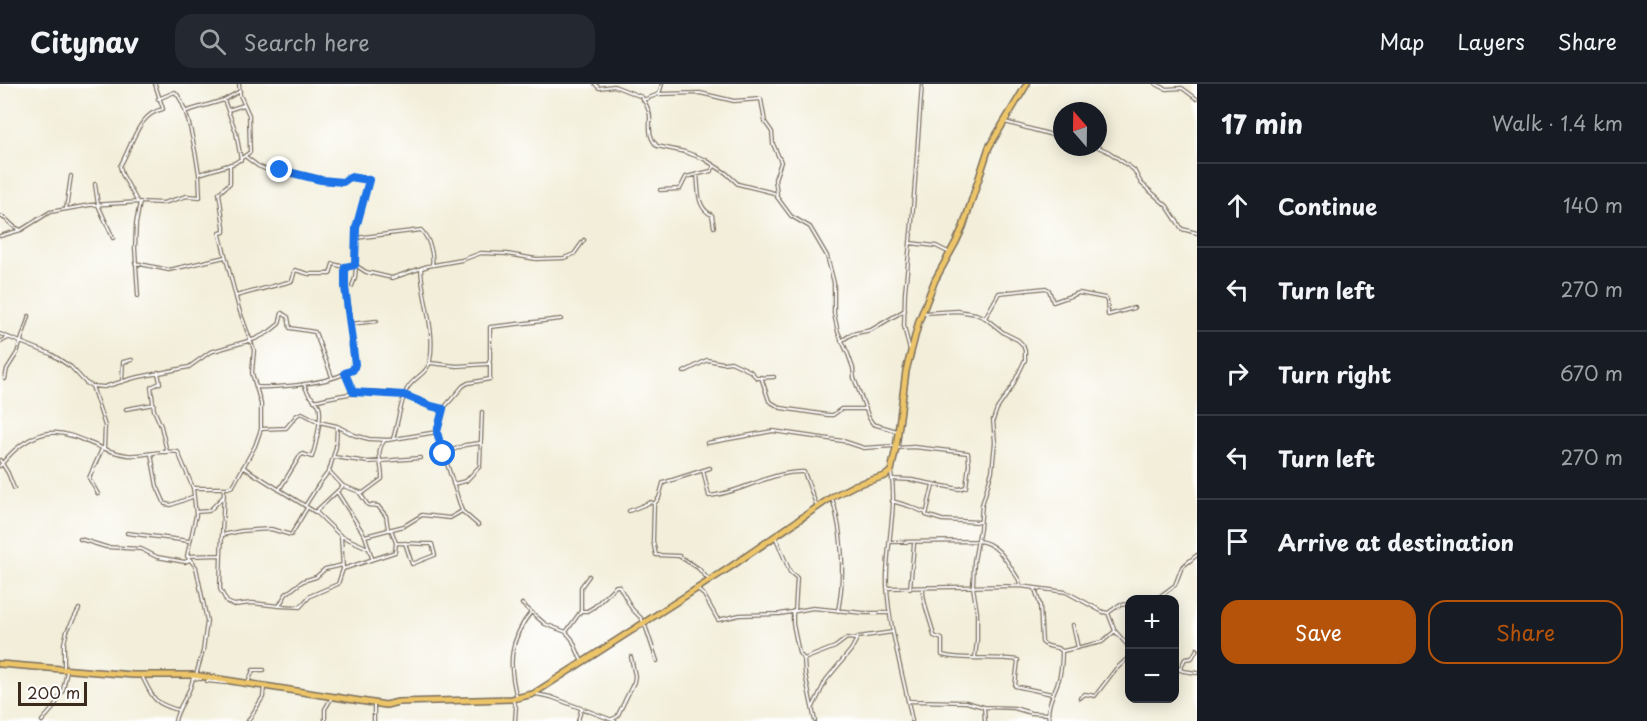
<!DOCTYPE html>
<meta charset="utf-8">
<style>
body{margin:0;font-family:"Playpen Sans",sans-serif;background:#242831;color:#f1f3f6}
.controls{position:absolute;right:18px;bottom:18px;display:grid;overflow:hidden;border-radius:12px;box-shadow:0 3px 15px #0003}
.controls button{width:54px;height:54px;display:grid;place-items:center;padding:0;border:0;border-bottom:2px solid #363941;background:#171b24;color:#f1f3f6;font:30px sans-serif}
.compass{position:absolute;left:1053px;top:18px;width:54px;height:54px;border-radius:50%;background:#171b24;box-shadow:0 3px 15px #0003;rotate:340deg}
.scale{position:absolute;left:18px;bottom:15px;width:69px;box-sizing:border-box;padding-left:6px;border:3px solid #3b2a1e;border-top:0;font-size:16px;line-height:21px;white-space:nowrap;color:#3b2a1e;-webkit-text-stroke:4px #fff;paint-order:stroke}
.stop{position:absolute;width:18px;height:18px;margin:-14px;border:4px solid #1a73e8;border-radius:50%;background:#fff}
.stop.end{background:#1a73e8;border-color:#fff;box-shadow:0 2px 6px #0008}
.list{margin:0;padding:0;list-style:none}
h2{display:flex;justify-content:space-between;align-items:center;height:78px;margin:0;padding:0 24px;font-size:26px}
h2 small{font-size:20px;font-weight:400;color:#9ea1a6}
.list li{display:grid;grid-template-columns:39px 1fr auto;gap:18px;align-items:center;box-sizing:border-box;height:84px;padding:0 24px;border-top:2px solid #363941}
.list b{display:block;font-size:22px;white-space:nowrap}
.list em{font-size:20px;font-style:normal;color:#9ea1a6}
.actions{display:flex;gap:12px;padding:18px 24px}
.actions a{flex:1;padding:14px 0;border:2px solid #b45309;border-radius:18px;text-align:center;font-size:21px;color:#b45309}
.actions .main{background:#b45309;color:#fff}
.icon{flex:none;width:33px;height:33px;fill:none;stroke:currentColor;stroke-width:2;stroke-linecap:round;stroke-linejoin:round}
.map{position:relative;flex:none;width:1197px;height:637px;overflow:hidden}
header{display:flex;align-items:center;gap:36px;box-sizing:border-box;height:84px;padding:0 30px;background:#171b24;border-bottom:2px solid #363941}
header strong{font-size:28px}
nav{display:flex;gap:33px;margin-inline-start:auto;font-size:21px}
.search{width:420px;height:54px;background:#242831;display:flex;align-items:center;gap:15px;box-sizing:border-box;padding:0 21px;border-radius:18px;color:#9ea1a6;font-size:22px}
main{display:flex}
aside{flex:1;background:#171b24}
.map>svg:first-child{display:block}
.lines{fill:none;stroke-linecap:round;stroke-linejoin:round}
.street-casing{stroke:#7b6f5f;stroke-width:4.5}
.primary-casing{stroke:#7b6f5f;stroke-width:8}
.street{stroke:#fff;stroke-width:2}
.primary{stroke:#edc569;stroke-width:5}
.route{stroke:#1a73e8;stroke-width:8}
</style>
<header>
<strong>Citynav</strong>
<div class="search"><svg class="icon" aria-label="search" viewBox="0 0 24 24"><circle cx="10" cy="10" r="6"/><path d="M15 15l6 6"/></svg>Search here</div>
<nav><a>Map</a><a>Layers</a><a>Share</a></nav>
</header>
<main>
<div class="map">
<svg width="1197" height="637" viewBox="0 0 1197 637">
<rect width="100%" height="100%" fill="#fff"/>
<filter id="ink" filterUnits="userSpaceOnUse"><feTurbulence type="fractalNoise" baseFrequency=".0167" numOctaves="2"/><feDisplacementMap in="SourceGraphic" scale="12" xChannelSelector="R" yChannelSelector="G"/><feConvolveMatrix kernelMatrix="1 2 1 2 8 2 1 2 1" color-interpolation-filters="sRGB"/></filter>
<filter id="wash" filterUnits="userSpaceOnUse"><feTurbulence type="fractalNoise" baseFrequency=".008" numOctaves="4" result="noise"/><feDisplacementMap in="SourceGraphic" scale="24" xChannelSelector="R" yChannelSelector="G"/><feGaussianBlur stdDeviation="1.35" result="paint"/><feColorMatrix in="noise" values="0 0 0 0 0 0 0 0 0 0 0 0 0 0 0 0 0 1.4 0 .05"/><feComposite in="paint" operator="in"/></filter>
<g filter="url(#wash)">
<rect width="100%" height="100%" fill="#f2eed9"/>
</g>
<g filter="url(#ink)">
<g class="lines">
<defs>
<path id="street" d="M595 0 599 4 614 2 642 13C645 19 650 26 650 33 650 45 648 52 657 62L685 68 704 75 726 89 738 100 774 109 791 132 810 143 827 172 834 199V230L838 248 848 270 853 284 854 294 869 334 873 340 897 347
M1156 0 1166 5 1182 4 1197 15
M659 10 700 9 734 17 761 15 765 38 772 48 773 60 781 78 775 95 777 110
M158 15 175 8C188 19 196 71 199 90
M224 16 236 48 241 76
M643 16 659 10 662 0
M228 26 244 21
M187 27 224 16 240 7
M1005 38 1049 50 1062 56
M1098 63 1109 68 1134 86 1141 99 1167 122 1182 145 1197 149
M246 73 258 82 265 85 286 87 321 95 343 98 350 93 369 96 355 149V181
M230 80V99L219 109 224 143V148L220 149V151L239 225 254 266 252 289 261 320V344
M697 90C699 105 696 124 712 131L714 143
M95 100 98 121 113 154
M660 106 680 105 686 93 711 87 714 83
M137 117 122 90 120 82C132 63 137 30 163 25L155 0
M66 125 71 92
M0 132C9 135 11 143 19 145
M0 152 21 146 50 128 90 121 140 118 163 119 187 112 200 113 199 90 235 79 250 68 249 31 240 11 239 0
M355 154 421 146C429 154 434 170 432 181
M910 159 936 162 950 169
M135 179 169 186 225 173
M352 202 355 194 356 182
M138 212 135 164 136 140 140 118
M236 212 292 197 295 186 309 190H330L333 180 345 183 355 181 366 188 392 194 428 182 462 176 481 169 507 170 536 175 564 174 574 170 584 156
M923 229 958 227 976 230 985 234 1004 249 1018 256 1023 261 1025 267V276L1012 303 997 325 993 336 995 358 992 387 982 421 980 445 974 477 973 503 977 528V556L975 574
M985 234 999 209 1046 204 1049 206 1053 218 1079 209 1105 214 1107 217 1108 231 1134 224
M350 240 377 237
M0 250 51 270 71 283 86 299 92 302 104 303 134 294 189 283 210 268 255 255 269 248 279 240 282 229 288 233 290 244 315 248 332 293
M841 257 852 250 871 246 905 226
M0 258 8 254
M910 267 904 242 905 208 912 138 922 0
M430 279 457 282 488 280 490 276V243L561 235
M158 288 160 299 151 303 154 326 161 342 167 368
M684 288 707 276 723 279 731 278 750 287 757 294 774 293
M345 289 353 308
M761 293 769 317 781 324 828 331H833L841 325H866
M5 295 7 285 17 269 29 232
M122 298 123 278 132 276
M92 302 105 342 104 365
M257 303C280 304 338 299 355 283L345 203V183
M314 317C343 310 373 304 403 311 417 314 428 322 443 325
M126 325 154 320
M393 355C398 339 400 319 407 305 413 294 428 289 430 277 436 245 422 216 421 184
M707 359 773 347 843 357 864 364 894 362
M151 370 157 402 165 420 171 421 192 413
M443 370 465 361 480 359
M334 373 368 378 420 374
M0 376 8 389 14 404
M0 382C5 376 10 370 16 365 61 328 83 365 127 371 144 373 162 365 178 368L193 404 196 431 187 472 196 483 207 537 203 567 196 591
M243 383 315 428 343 402 363 409 382 395C383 382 374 368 385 356
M703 386 709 412C742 409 770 387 804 388L817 423
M329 387 343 402
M891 388C898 425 885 464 887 502 889 546 904 593 912 637
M893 395 912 396 959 405 966 403 969 380 968 369 914 363 896 364
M453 400 466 397 480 382 482 328
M933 401 926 431 942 436 980 438
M193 404H228L233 402 255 362 261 345 286 344 297 331 302 329 319 338 337 342 354 351 369 355 388 356 437 348
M279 406 300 372 303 370 312 373C315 364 324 327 318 320 311 311 309 314 304 300
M337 408 365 452 372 474
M359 408 368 421 378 422 386 432 388 445
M98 410 89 394 102 365
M832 414C843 449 845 491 838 527
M892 417 909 422 926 429
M305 422 319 400 329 387 336 363 337 342
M462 427 437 348 443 325 463 302 468 299 490 295V279
M629 427 651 418 654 420
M196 428 209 427 224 412
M316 428 341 452 368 464
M127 449 189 457
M222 451 224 404
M365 452 404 442 422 431 450 434 462 427 478 441
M775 452 790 488 797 494 795 527
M80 455 106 463 141 465 157 473 185 478 189 476
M889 458 978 457C999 459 1008 480 1019 496L1020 502
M396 459C408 459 420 460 432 460L435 471 412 480 405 459
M221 471 220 505 227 518 234 521 252 519 279 522 286 510 303 497 316 493 325 485 343 481
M187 472 221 471 222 451 241 447 271 445 291 451 307 424
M343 485 395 468 396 459 391 445
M709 496 698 484 679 472 656 471 653 457 654 420 659 414 663 399 710 384
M887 504 1020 502 1066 508 1103 528 1108 529 1119 521 1130 520
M923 504C922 520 931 536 934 552L942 555V571C966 577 993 572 1018 576L1015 602 1052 610
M910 505 914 460
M1035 505 1040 521 1042 558C1047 565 1057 561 1062 567 1062 576 1061 587 1059 595 1054 610 1046 621 1049 637
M698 506 704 511 718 536 740 531 780 530 813 524 864 529H889
M1155 516 1175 501 1182 483 1197 471
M522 520 545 540 566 548
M279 522 300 523 310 512 338 500 343 485 341 452
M581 527H587L594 523 616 502H619L632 525 641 534 646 544 657 577
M793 527V540L799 569 804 575 805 590 815 637
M1108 529 1115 547 1130 564
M1073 541 1078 564
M1063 567 1102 558 1115 547
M804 575 835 563 847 554 856 555
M582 578 572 555 566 548 581 527V503L589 492
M1174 583 1183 587 1197 589
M64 585V559L67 547 79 525
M1180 585 1185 575 1192 574 1197 565
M142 592C153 614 153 619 178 626
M1174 593 1178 585
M193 594 201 595
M207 597 226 599
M248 599 253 586H264
M536 610 551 613 615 637
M517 614C508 581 509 556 531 528
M1080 614 1085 610 1095 612 1115 586 1130 572
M513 617 516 623 515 637
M909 617 966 618 984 623 1014 624 1031 629 1048 630
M813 623 826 596 851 566 858 553 893 548
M984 623 985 637
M612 635 617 633 634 598 635 592 631 573
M42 637 54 623 63 606 67 587
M175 637C178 621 193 607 193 591
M248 637 263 613 264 602
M325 637V625L331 615
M374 637V620
M578 637 581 626"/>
<path id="primary" d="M0 580 133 591H193L386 621 398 618 512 615 533 610 729 484 832 413 855 401 885 392 891 387 896 364 906 287 919 237 935 196 956 158 963 143 989 63 1027 0"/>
</defs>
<use href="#street" class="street-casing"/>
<use href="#primary" class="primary-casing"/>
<use href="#street" class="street"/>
<use href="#primary" class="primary"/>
</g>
</g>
<g class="lines" filter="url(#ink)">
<path class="route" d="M280 86 321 96 343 98 350 93 369 96 356 144 355 181 345 183V203L355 280 353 286 345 289 353 308 404 311 431 322 443 325 437 348 443 370"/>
</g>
</svg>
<div class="controls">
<button>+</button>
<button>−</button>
</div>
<svg class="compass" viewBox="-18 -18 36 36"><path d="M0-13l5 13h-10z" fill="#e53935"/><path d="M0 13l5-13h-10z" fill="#9ea1a6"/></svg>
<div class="scale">200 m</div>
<div class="stop" style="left:443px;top:370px"></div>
<div class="stop end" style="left:280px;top:86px"></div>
</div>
<aside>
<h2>17 min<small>Walk · 1.4 km</small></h2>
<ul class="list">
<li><svg class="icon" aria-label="ahead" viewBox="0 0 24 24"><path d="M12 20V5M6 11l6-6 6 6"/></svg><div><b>Continue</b></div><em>140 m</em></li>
<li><svg class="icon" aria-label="left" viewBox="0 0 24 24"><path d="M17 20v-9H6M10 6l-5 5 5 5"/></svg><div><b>Turn left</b></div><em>270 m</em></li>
<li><svg class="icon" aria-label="right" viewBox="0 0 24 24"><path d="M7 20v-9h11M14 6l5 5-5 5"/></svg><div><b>Turn right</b></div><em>670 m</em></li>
<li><svg class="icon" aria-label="left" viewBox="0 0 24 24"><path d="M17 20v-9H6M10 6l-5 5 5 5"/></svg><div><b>Turn left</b></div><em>270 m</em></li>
<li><svg class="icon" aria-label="arrive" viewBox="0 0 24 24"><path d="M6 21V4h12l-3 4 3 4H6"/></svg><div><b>Arrive at destination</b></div></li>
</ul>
<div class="actions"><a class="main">Save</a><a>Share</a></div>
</aside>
</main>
